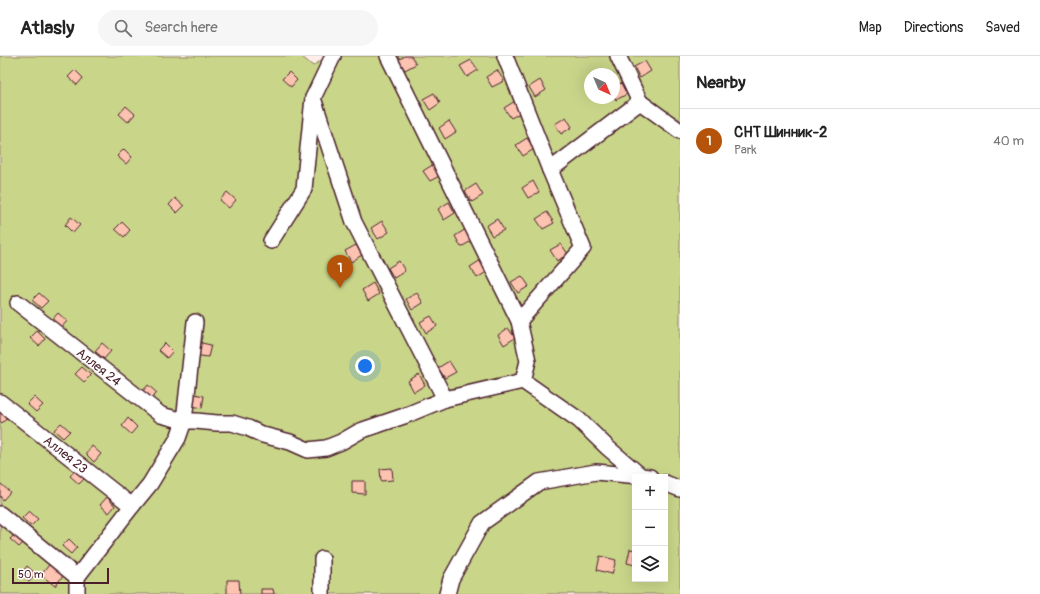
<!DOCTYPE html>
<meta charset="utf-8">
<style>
body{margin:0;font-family:Pangolin,sans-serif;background:#f6f6f6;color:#222}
.controls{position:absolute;right:12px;bottom:12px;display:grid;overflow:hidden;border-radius:0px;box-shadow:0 4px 16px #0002}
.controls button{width:36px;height:36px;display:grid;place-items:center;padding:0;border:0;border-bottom:1px solid #e0e0e0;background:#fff;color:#222;font:20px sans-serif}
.compass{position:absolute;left:584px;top:12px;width:36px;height:36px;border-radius:50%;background:#fff;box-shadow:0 4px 16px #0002;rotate:136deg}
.scale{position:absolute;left:12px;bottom:10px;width:97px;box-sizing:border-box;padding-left:4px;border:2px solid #4a1f2b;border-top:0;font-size:11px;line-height:14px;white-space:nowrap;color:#4a1f2b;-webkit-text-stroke:3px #fff;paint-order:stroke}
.you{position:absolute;left:365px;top:310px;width:14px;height:14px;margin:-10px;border:3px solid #fff;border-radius:50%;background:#1a73e8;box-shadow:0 0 0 6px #1a73e833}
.badge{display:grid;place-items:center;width:26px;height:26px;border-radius:50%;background:#b45309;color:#fff;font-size:13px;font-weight:700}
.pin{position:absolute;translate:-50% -33px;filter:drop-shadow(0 1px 2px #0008)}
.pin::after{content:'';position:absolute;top:21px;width:14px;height:12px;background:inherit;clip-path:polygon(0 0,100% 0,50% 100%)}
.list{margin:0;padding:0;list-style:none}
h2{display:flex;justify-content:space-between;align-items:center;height:52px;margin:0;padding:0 16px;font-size:17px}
h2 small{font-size:13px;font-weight:400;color:#767676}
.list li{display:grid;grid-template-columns:26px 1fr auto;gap:12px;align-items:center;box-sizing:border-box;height:64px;padding:0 16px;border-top:1px solid #e0e0e0}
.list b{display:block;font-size:15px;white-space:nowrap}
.list p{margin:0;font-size:13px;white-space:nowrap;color:#767676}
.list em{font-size:13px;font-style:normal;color:#767676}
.icon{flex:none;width:22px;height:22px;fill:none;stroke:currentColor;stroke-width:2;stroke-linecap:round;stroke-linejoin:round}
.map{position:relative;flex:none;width:680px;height:538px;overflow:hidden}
header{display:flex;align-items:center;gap:24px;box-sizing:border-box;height:56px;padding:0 20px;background:#fff;border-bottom:1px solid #e0e0e0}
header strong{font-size:19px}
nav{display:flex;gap:22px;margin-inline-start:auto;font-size:14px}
.search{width:280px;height:36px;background:#f6f6f6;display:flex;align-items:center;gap:10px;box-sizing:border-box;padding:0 14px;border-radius:22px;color:#767676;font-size:15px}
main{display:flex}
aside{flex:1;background:#fff}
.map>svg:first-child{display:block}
.green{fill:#c9d68a;stroke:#8a7a5a;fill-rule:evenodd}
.building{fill:#fcc3b1;stroke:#4a1f2b}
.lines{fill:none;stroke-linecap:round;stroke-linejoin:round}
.minor-casing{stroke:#4a1f2b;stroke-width:18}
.minor{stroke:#fff;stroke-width:15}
.labels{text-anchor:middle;stroke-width:4;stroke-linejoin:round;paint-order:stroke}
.street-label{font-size:13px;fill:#4a1f2b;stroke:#fff}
</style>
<header>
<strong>Atlasly</strong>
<div class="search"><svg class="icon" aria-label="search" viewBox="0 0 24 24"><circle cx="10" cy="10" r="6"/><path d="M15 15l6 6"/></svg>Search here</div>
<nav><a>Map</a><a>Directions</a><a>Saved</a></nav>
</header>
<main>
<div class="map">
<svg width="680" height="538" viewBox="0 0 680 538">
<rect width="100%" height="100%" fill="#feede8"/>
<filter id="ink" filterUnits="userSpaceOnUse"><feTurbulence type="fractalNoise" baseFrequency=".025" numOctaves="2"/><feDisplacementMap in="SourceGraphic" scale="8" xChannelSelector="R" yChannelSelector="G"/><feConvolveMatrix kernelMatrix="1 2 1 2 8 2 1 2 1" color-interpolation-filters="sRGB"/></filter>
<g filter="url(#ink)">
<path class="green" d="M0 0H301L313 10 327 0H680V538H0ZM590 18H614V42H590ZM635 421H665V523H635Z"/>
<path class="building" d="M405 0H411L416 8 405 14 398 4Z
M471 4 478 14 467 21 460 10Z
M645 5 651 15 640 22 634 11Z
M75 14 83 22 77 29 68 21Z
M497 14 504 25 492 31 486 21Z
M289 16 297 24 291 31 282 23Z
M540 24 546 34 535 41 529 31Z
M621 27 627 38 616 44 614 40V32Z
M434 37 440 47 430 54 423 43Z
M515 45 522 56 511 62 504 52Z
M126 50 135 58 128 66 119 58Z
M566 61 572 71 561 78 555 68Z
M449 65 456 76 445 83 439 72Z
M527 82 534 93 523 100 516 89Z
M124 93 132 101 126 108 117 100Z
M434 108 441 119 430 125 423 115Z
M533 125 539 136 528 142 522 132Z
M476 128 483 139 472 146 465 135Z
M227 136 236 144 229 152 220 144Z
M175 142 184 150 177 157 169 149Z
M449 146 455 157 444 164 438 153Z
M547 156 554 167 543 173 536 163Z
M71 161 80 169 73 177 65 169Z
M497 163 504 174 492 180 486 170Z
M382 165 389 176 378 183 371 172Z
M122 166 130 174 124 181 115 173Z
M466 173 473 184 461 191 455 180Z
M561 188 568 198 557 205 550 194Z
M356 189 362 199 351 206 345 195Z
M481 204 488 215 477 222 470 211Z
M399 205 405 215 394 222 388 212Z
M522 220 529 230 518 237 511 226Z
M373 227 379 238 368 245 362 234Z
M39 237 48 245 41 252 32 244Z
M417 237 423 247 412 254 406 243Z
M58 257 67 265 60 273 51 265Z
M431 260 437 270 426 277 420 266Z
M508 272 515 282 504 289 498 279Z
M37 275 45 283 39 290 30 282Z
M197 286 211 289 208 301 194 299Z
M102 287 111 295 104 303 95 295Z
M165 287 173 295 167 302 158 294Z
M449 305 456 316 445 322 438 312Z
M82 311 91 319 84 326 75 318Z
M419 318 425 329 414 336 408 325Z
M148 329 157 337 150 344 142 336Z
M190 337 204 340 202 352 188 349Z
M34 341 43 349 36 356 27 348Z
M0 352 9 360 2 367 0 365Z
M128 362 137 371 131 378 122 370Z
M61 367 70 375 63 382 54 374Z
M92 390 101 398 94 406 86 398Z
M77 412 86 421 79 428 70 420Z
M392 412 393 424 381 425 380 413Z
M352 425H365V438L352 437Z
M1 428 10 436 3 444 0 440V430Z
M107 441 115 450 109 457 100 449Z
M29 455 38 463 31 470 22 462Z
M17 476 26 484 19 491 10 483Z
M69 483 77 491 71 498 62 490Z
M630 493 635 494V509L627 507Z
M600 500 616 504 612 518 597 514Z
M52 505 66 516 55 530 41 519Z
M27 510 36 518 29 526 21 518Z
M227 524H239L240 538H227Z
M261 533H273L274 538H261Z"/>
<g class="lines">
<defs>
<g id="minor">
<path d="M505 0 550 114 583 192 519 265"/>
<path d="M313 42 354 166 445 343"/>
<path d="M640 46 680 75"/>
<path d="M550 114 640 46 618 0"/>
<path d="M271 185 304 133 313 42 333 0"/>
<path id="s1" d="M18 247 161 359 184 365H196L217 367H232L248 372 263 379 290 386 308 394 326 392 341 386 360 375 404 360 445 343 523 325 528 305 519 265 388 0"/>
<path d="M523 325 579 364 608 392 641 420"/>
<path id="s2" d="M0 346 132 450"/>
<path d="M665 427 680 433"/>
<path d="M0 458 77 521"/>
<path d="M322 503V538"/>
<path d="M77 538V521L132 450 150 428 178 382 184 365 195 266"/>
<path d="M447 538 451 523 482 467 539 426 596 416 650 421"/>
</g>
</defs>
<use href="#minor" class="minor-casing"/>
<use href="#minor" class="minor"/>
</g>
</g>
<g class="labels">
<g class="street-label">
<text dy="5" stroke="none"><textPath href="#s1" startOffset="103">Аллея 24</textPath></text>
<text dy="5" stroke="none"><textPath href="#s2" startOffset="84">Аллея 23</textPath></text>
</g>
</g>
</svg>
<div class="controls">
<button>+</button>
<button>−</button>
<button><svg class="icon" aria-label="layers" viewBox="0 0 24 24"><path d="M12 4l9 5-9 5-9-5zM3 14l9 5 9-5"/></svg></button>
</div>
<svg class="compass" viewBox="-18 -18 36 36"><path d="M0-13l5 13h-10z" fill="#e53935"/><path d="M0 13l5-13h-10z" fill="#767676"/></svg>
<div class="scale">50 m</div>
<div class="you"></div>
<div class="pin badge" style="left:340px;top:232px">1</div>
</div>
<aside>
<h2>Nearby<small></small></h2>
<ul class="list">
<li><span class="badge">1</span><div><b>СНТ Шинник-2</b><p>Park</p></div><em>40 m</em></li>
</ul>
</aside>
</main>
